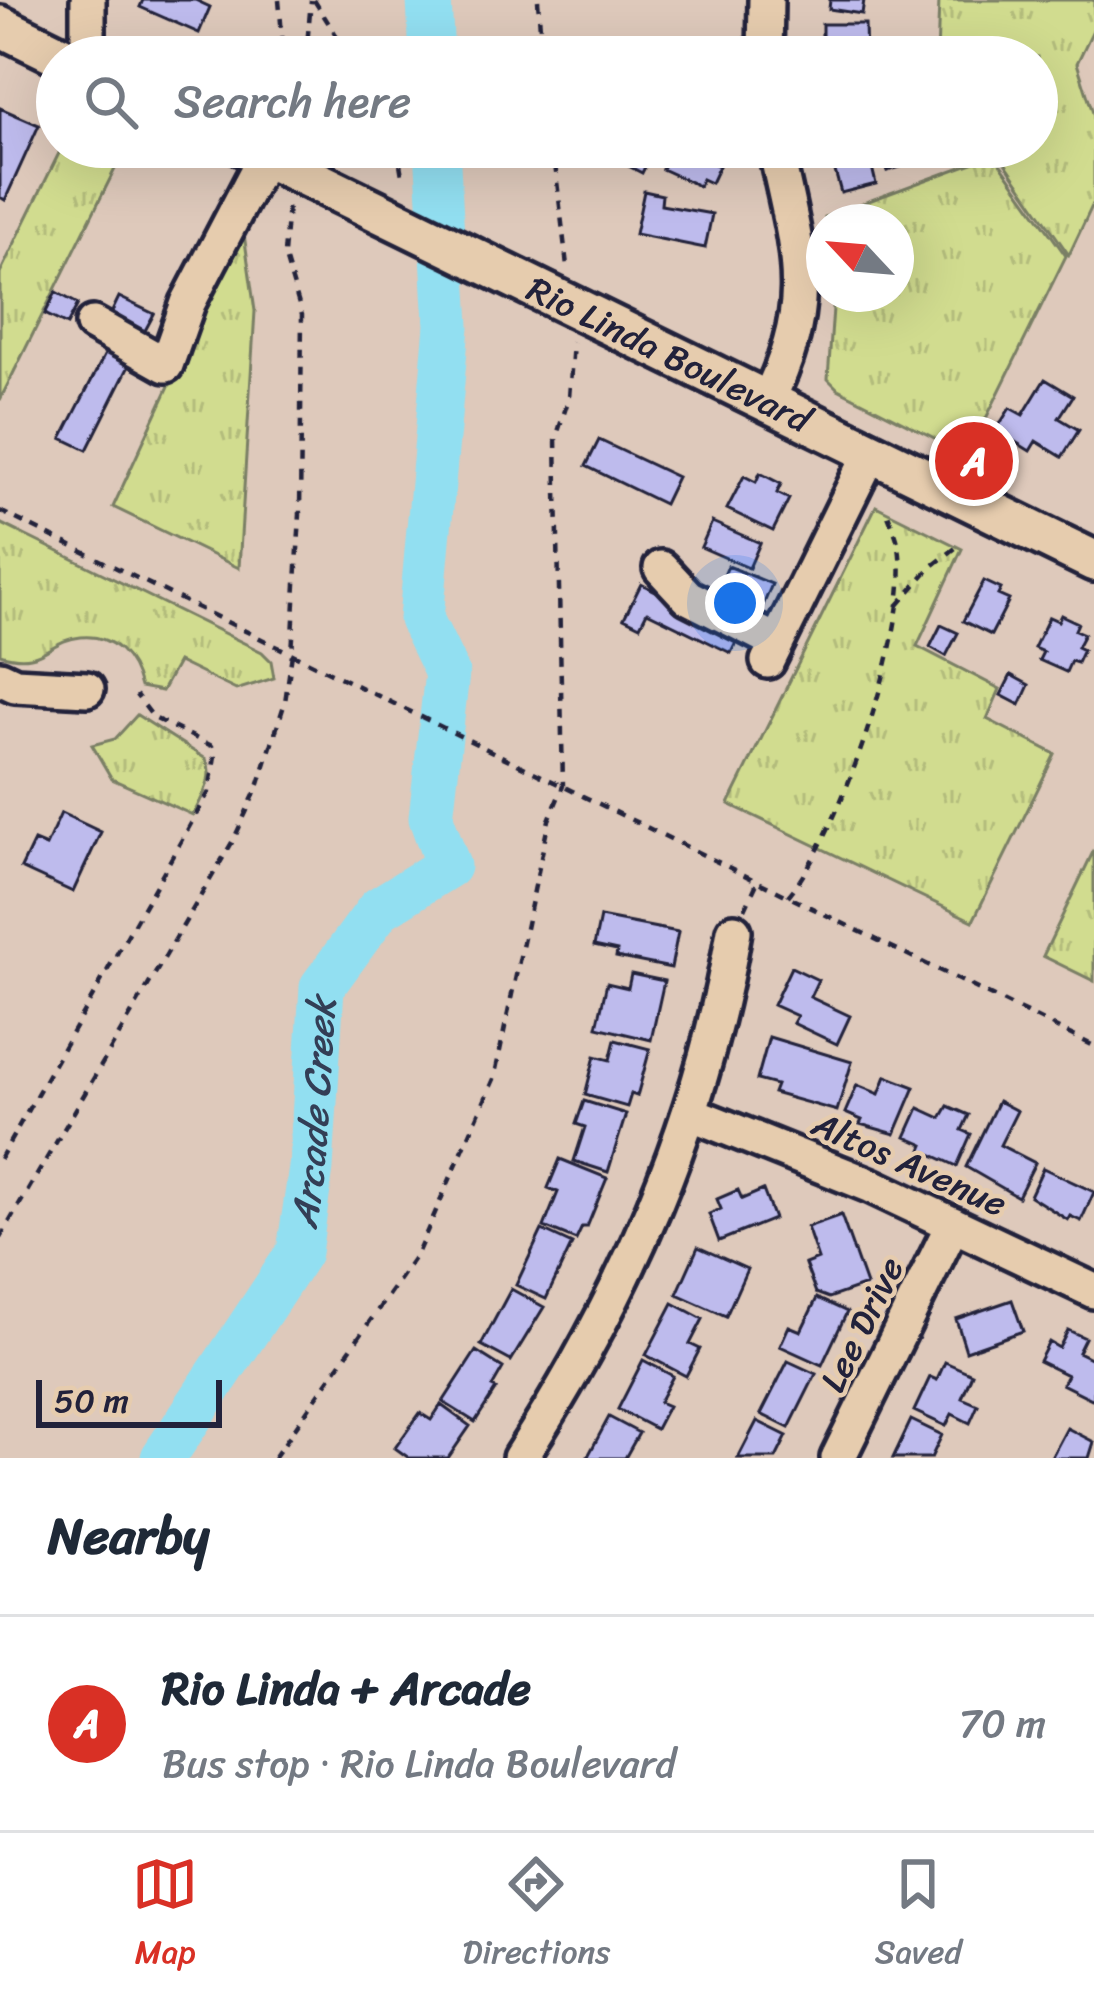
<!DOCTYPE html>
<meta charset="utf-8">
<style>
body{margin:0;font-family:Sriracha,sans-serif;background:#f2f2f3;color:#1f2937}
.compass{position:absolute;left:806px;top:204px;width:108px;height:108px;border-radius:50%;background:#fff;box-shadow:0 12px 48px #0002;rotate:296deg}
.scale{position:absolute;left:36px;bottom:30px;width:186px;box-sizing:border-box;padding-left:12px;border:6px solid #22223b;border-top:0;font-size:33px;line-height:42px;white-space:nowrap;color:#22223b;-webkit-text-stroke:9px #e6ccae;paint-order:stroke}
.you{position:absolute;left:735px;top:603px;width:42px;height:42px;margin:-30px;border:9px solid #fff;border-radius:50%;background:#1a73e8;box-shadow:0 0 0 18px #1a73e833}
.badge{display:grid;place-items:center;width:78px;height:78px;border-radius:50%;background:#d93025;color:#fff;font-size:39px;font-weight:700}
.pin{position:absolute;translate:-50% -50%;border:6px solid #fff;box-shadow:0 3px 12px #0006}
.list{margin:0;padding:0;list-style:none}
h2{display:flex;justify-content:space-between;align-items:center;height:156px;margin:0;padding:0 48px;font-size:51px}
h2 small{font-size:39px;font-weight:400;color:#747a83}
.list li{display:grid;grid-template-columns:78px 1fr auto;gap:36px;align-items:center;box-sizing:border-box;height:216px;padding:0 48px;border-top:3px solid #e0e1e3}
.list b{display:block;font-size:45px;white-space:nowrap}
.list p{margin:0;font-size:39px;white-space:nowrap;color:#747a83}
.list em{font-size:39px;font-style:normal;color:#747a83}
.icon{flex:none;width:66px;height:66px;fill:none;stroke:currentColor;stroke-width:2;stroke-linecap:round;stroke-linejoin:round}
.map{position:relative;flex:none;width:1094px;height:1458px;overflow:hidden}
.search{position:absolute;background:#fff;box-shadow:0 12px 48px #0002;left:36px;right:36px;top:36px;height:132px;display:flex;align-items:center;gap:30px;box-sizing:border-box;padding:0 42px;border-radius:66px;color:#747a83;font-size:45px}
.sheet{height:372px;background:#fff}
nav{display:flex;justify-content:space-around;align-items:center;box-sizing:border-box;height:168px;border-top:3px solid #e0e1e3;background:#fff;font-size:33px;color:#747a83}
nav a{display:grid;justify-items:center;gap:6px}
nav .on{color:#d93025}
.map>svg:first-child{display:block}
.grass{fill:url(#grass-tufts);stroke:#7a7f65;stroke-width:3}
.lines{fill:none;stroke-linecap:round;stroke-linejoin:round}
.river{stroke:#92dff1;stroke-width:45}
.building{fill:#bebbed;stroke:#22223b;stroke-width:3}
.minor-casing{stroke:#22223b;stroke-width:42}
.major-casing{stroke:#22223b;stroke-width:48}
.path{stroke:#22223b;stroke-width:4.5;stroke-dasharray:9 9;stroke-linecap:butt}
.minor{stroke:#e6ccae;stroke-width:33}
.major{stroke:#e6ccae;stroke-width:39}
.labels{text-anchor:middle;stroke-width:9;stroke-linejoin:round;paint-order:stroke}
.street-label{font-size:36px;fill:#22223b;stroke:#e6ccae}
.water-label{font-size:39px;font-style:italic;fill:#333e56;stroke:#e6ccae}
</style>
<div class="map">
<svg width="1094" height="1458" viewBox="0 0 1094 1458">
<defs>
<pattern id="grass-tufts" width="24" height="20" patternUnits="userSpaceOnUse" patternTransform="scale(3)"><rect width="24" height="20" fill="#d1dc8f"/><path d="M3 7l-1-3M5 7V3M7 7l1-3M15 17l-1-3M17 17v-4M19 17l1-3" fill="none" stroke="#b3bc7c"/></pattern>
</defs>
<rect width="100%" height="100%" fill="#dec9bb"/>
<filter id="ink" filterUnits="userSpaceOnUse"><feTurbulence type="fractalNoise" baseFrequency=".00833" numOctaves="2"/><feDisplacementMap in="SourceGraphic" scale="24" xChannelSelector="R" yChannelSelector="G"/><feConvolveMatrix kernelMatrix="1 2 1 2 8 2 1 2 1" color-interpolation-filters="sRGB"/></filter>
<g filter="url(#ink)">
<path class="grass" d="M939 0H1094V28L1077 63 1094 116V202L1069 255 994 147H1037V57H937Z
M62 147H114L123 153 0 400V273Z
M994 155 1066 256 968 455 838 389 828 379 834 294H896V222H826L825 217Z
M244 234 255 311 239 568 113 507 237 239Z
M876 506 962 549 917 646 1000 689 987 719 1055 754 973 921 729 804Z
M0 523 262 652 271 661 274 678 236 690 178 662 162 691 140 687C133 658 114 634 81 637 47 640 44 668 0 654Z
M137 715 206 759C215 778 202 797 193 815L112 779 92 745 115 739Z
M1094 850V981L1043 956Z"/>
<g class="lines">
<g class="river">
<path d="M429 0 432 57"/>
<path id="s1" d="M163 1458 299 1252 311 1168 322 987 379 909 448 866 431 818 447 673 421 619 447 326 437 147"/>
</g>
</g>
<path class="building" d="M143 0H195L210 7 199 33 140 7Z
M830 0H864L862 14 829 9Z
M822 24H865L866 57H827V45H822Z
M626 36 652 49 648 57H616Z
M0 108 39 125 5 200 0 197Z
M672 147H700L714 153 710 162 719 166 711 183 702 179 699 186 662 169Z
M850 147H905L910 164 887 171 885 164 872 167 876 184 841 193 830 153Z
M626 148 649 159 642 173 619 161Z
M644 191 662 195 661 205 712 214 705 248 635 234Z
M56 292 78 304 67 325 45 314Z
M119 297 154 314 141 338 107 322Z
M106 352 130 364 87 450 62 438Z
M1045 379 1073 396 1059 418 1079 430 1062 457 1036 441 1030 451 996 430 1010 408 1023 415Z
M599 440 677 477 664 504 586 466Z
M760 473 781 484 777 493 789 499 773 531 727 509 744 476 756 482Z
M712 522 760 543 749 568 701 547Z
M728 566 772 584 757 620 713 601Z
M984 581 1001 589 998 595 1009 600 991 635 963 621Z
M641 584 741 632 731 653 647 612 640 626 624 618Z
M1061 615 1078 623 1075 630 1084 634 1077 647 1083 650 1077 663 1071 661 1066 672 1039 660 1043 652 1034 648 1049 617 1058 621Z
M941 625 958 633 946 656 930 647Z
M1011 675 1029 685 1020 705 1001 695Z
M61 813 101 832 73 892 21 868 34 841 46 846Z
M600 917 678 932 671 968 616 957 617 951 594 946Z
M791 967 818 980 810 997 850 1016 837 1044 793 1023 797 1016 773 1005Z
M631 974 664 981 651 1040 597 1027 607 983 628 988Z
M769 1037 852 1062 837 1111 773 1093 776 1085 757 1080Z
M615 1040 650 1049 637 1096 631 1094 627 1107 585 1095 595 1056 610 1060Z
M886 1076 915 1087 895 1134 860 1124 862 1120 845 1113 857 1085 879 1094Z
M584 1101 626 1114 608 1172 574 1161 585 1127 576 1124Z
M998 1101 1017 1111 1000 1145 1035 1163 1018 1197 966 1167Z
M948 1106 969 1115 962 1130 971 1134 957 1166 922 1150 924 1145 906 1137 919 1108 941 1118Z
M560 1159 607 1178 587 1227H582L576 1240 544 1227 558 1192 548 1188Z
M1043 1168 1094 1192 1081 1221 1070 1216 1068 1220 1030 1196Z
M738 1190 742 1199 763 1190 774 1219 719 1241 709 1214 721 1209 717 1199Z
M841 1215 866 1285 829 1298 816 1293 805 1264 818 1259 807 1227Z
M542 1230 572 1244 546 1299 516 1285Z
M698 1247 747 1269 726 1316 677 1294Z
M511 1289 544 1307 511 1361 481 1345Z
M817 1298 847 1312 822 1365 780 1346 789 1326 801 1331Z
M1012 1300 1023 1331 966 1351 956 1319Z
M673 1303 703 1319 690 1344 700 1349 686 1376 646 1355Z
M1068 1330 1085 1338 1078 1352 1094 1360V1400L1062 1384 1067 1375 1039 1361 1049 1342 1059 1348Z
M476 1351 503 1368 492 1387 496 1389 475 1422 443 1402Z
M643 1360 673 1376 659 1402 668 1406 656 1429 618 1409Z
M788 1361 816 1374 789 1428 761 1414Z
M945 1362 972 1374 962 1398 978 1405 970 1423 952 1414 946 1426 914 1411 930 1377 937 1380Z
M441 1405 470 1426 448 1458H409L395 1448 420 1413 431 1420Z
M609 1417 639 1433 625 1458H587Z
M911 1420 942 1435 931 1458H893Z
M757 1421 787 1436 776 1458H738Z
M1067 1428 1094 1442 1089 1458H1051Z"/>
<g class="lines">
<defs>
<path id="minor" d="M88 0V57
M765 57 766 0
M93 324 166 365 188 303 265 156
M767 401C818 302 797 250 775 147
M661 568 688 597 777 642
M768 661 871 452
M0 678 15 685 87 689
M690 1113 872 1186 1094 1291
M520 1458C625 1296 702 1123 734 931
M838 1458 953 1224"/>
<g id="major">
<path d="M0 26 63 57"/>
<path id="s2" d="M246 147 1094 561"/>
</g>
</defs>
<use href="#minor" class="minor-casing"/>
<use href="#major" class="major-casing"/>
<path class="path" d="M279 0 284 57
M314 0 350 57
M538 0 542 57
M306 57 311 0
M397 147 403 181
M553 147 567 266
M0 511 1094 1046
M898 605 930 568 958 546
M788 896C840 835 912 627 899 547 897 536 891 523 887 512
M745 909 758 881
M0 1159 209 792 215 756 212 746 154 718 136 695
M0 1238 234 839 259 784 285 702 292 654 300 514 302 315 284 254 288 204
M274 1458 417 1254 494 1079 549 820 563 786 556 438 569 398 573 342"/>
<use href="#minor" class="minor"/>
<use href="#major" class="major"/>
</g>
</g>
<g class="labels">
<g class="street-label">
<text dy="13" stroke="none"><textPath href="#s2" startOffset="471">Rio Linda Boulevard</textPath></text>
<text transform="translate(910 1163) rotate(24)" y="13">Altos Avenue</text>
<text transform="translate(861 1324) rotate(-64)" y="13">Lee Drive</text>
</g>
<g class="water-label">
<text dy="14" stroke="none"><textPath href="#s1" startOffset="387">Arcade Creek</textPath></text>
</g>
</g>
</svg>
<svg class="compass" viewBox="-18 -18 36 36"><path d="M0-13l5 13h-10z" fill="#e53935"/><path d="M0 13l5-13h-10z" fill="#747a83"/></svg>
<div class="scale">50 m</div>
<div class="you"></div>
<div class="pin badge" style="left:974px;top:461px">A</div>
<div class="search"><svg class="icon" aria-label="search" viewBox="0 0 24 24"><circle cx="10" cy="10" r="6"/><path d="M15 15l6 6"/></svg>Search here</div>
</div>
<section class="sheet">
<h2>Nearby<small></small></h2>
<ul class="list">
<li><span class="badge">A</span><div><b>Rio Linda + Arcade</b><p>Bus stop · Rio Linda Boulevard</p></div><em>70 m</em></li>
</ul>
</section>
<nav>
<a class="on"><svg class="icon" aria-label="map" viewBox="0 0 24 24"><path d="M3 6l6-2 6 2 6-2v14l-6 2-6-2-6 2zM9 4v14M15 6v14"/></svg>Map</a>
<a><svg class="icon" aria-label="directions" viewBox="0 0 24 24"><path d="M12 3l9 9-9 9-9-9zM9 14v-3h6M13 9l2 2-2 2"/></svg>Directions</a>
<a><svg class="icon" aria-label="saved" viewBox="0 0 24 24"><path d="M7 4h10v16l-5-4-5 4z"/></svg>Saved</a>
</nav>
